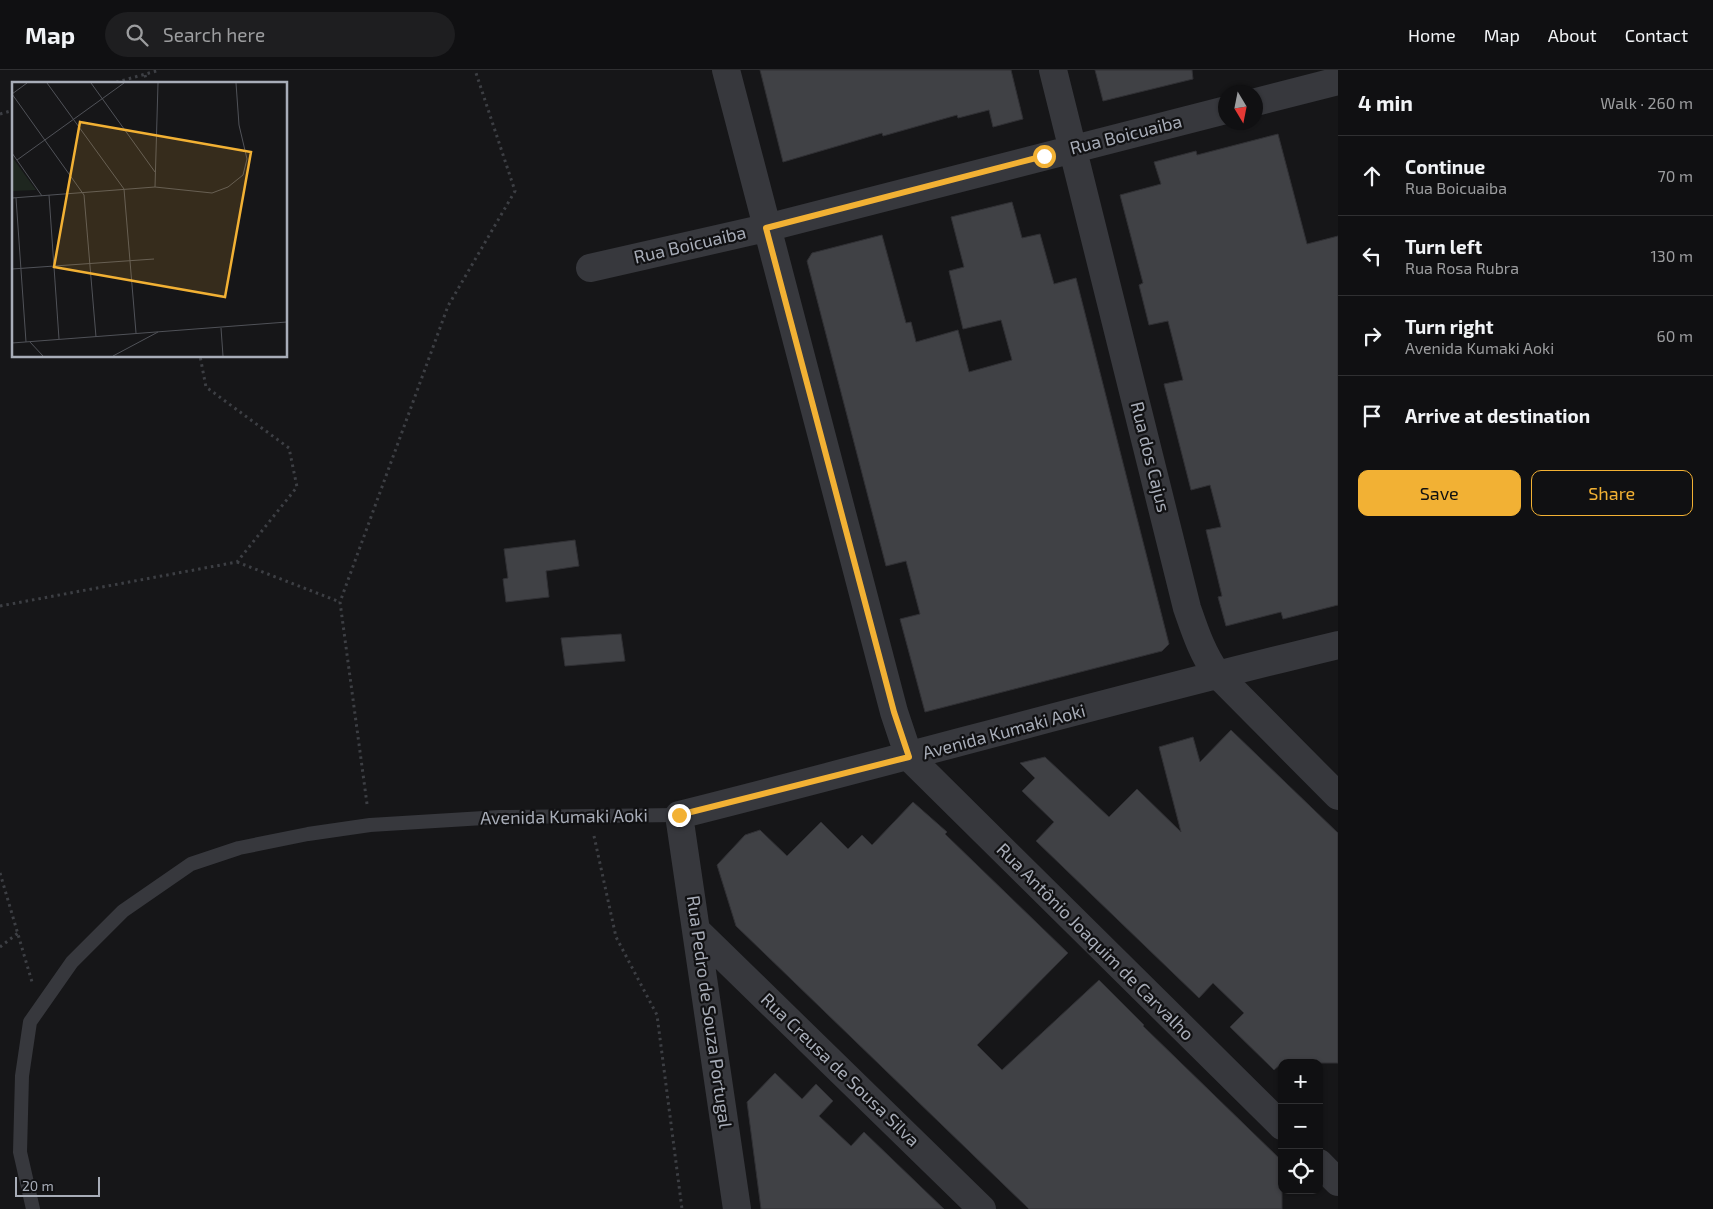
<!DOCTYPE html>
<meta charset="utf-8">
<style>
body{margin:0;font-family:"Exo 2",sans-serif;background:#1e1e20;color:#f1f3f6}
.controls{position:absolute;right:15px;bottom:15px;display:grid;overflow:hidden;border-radius:10px;box-shadow:0 1px 4px #0004}
.controls button{width:45px;height:45px;display:grid;place-items:center;padding:0;border:0;border-bottom:1px solid #303032;background:#101012;color:#f1f3f6;font:25px sans-serif}
.compass{position:absolute;left:1218px;top:15px;width:45px;height:45px;border-radius:50%;background:#101012;box-shadow:0 1px 4px #0004;rotate:170deg}
.scale{position:absolute;left:15px;bottom:12px;width:85px;box-sizing:border-box;padding-left:5px;border:2px solid #a8adb8;border-top:0;font-size:14px;line-height:18px;white-space:nowrap;color:#a8adb8;-webkit-text-stroke:4px #111113;paint-order:stroke}
.stop{position:absolute;width:15px;height:15px;margin:-11px;border:4px solid #f2b134;border-radius:50%;background:#fff}
.stop.end{background:#f2b134;border-color:#fff;box-shadow:0 1px 5px #0008}
.list{margin:0;padding:0;list-style:none}
h2{display:flex;justify-content:space-between;align-items:center;height:65px;margin:0;padding:0 20px;font-size:21px}
h2 small{font-size:16px;font-weight:400;color:#9c9d9f}
.list li{display:grid;grid-template-columns:32px 1fr auto;gap:15px;align-items:center;box-sizing:border-box;height:80px;padding:0 20px;border-top:1px solid #303032}
.list b{display:block;font-size:19px;white-space:nowrap}
.list p{margin:0;font-size:16px;white-space:nowrap;color:#9c9d9f}
.list em{font-size:16px;font-style:normal;color:#9c9d9f}
.actions{display:flex;gap:10px;padding:15px 20px}
.actions a{flex:1;padding:11px 0;border:1px solid #f2b134;border-radius:10px;text-align:center;font-size:18px;color:#f2b134}
.actions .main{background:#f2b134;color:#111}
.icon{flex:none;width:28px;height:28px;fill:none;stroke:currentColor;stroke-width:2;stroke-linecap:round;stroke-linejoin:round}
.map{position:relative;flex:none;width:1338px;height:1139px;overflow:hidden}
header{display:flex;align-items:center;gap:30px;box-sizing:border-box;height:70px;padding:0 25px;background:#101012;border-bottom:1px solid #303032}
header strong{font-size:24px}
nav{display:flex;gap:28px;margin-inline-start:auto;font-size:18px}
.search{width:350px;height:45px;background:#1e1e20;display:flex;align-items:center;gap:12px;box-sizing:border-box;padding:0 18px;border-radius:28px;color:#9c9d9f;font-size:19px}
main{display:flex}
aside{flex:1;background:#101012}
.map>svg:first-child{display:block}
.building{fill:#404145;stroke:#303034}
.lines{fill:none;stroke-linecap:round;stroke-linejoin:round}
.path{stroke:#3d3f44;stroke-width:3;stroke-dasharray:2.5 4;stroke-linecap:butt}
.service{stroke:#37383d;stroke-width:14}
.minor{stroke:#37383d;stroke-width:28}
.route{stroke:#f2b134;stroke-width:6}
.labels{text-anchor:middle;stroke-width:4.5;stroke-linejoin:round;paint-order:stroke}
.street-label{font-size:18px;fill:#a8adb8;stroke:#111113}
.inset-road{fill:none;stroke:#505258;stroke-width:1}
.view{fill:#f2b134;fill-opacity:0.15;stroke:#f2b134;stroke-width:2.5}
.inset-edge{fill:none;stroke:#a8adb8;stroke-width:2.5}
</style>
<header>
<strong>Map</strong>
<div class="search"><svg class="icon" aria-label="search" viewBox="0 0 24 24"><circle cx="10" cy="10" r="6"/><path d="M15 15l6 6"/></svg>Search here</div>
<nav><a>Home</a><a>Map</a><a>About</a><a>Contact</a></nav>
</header>
<main>
<div class="map">
<svg width="1338" height="1139" viewBox="0 0 1338 1139">
<rect width="100%" height="100%" fill="#161618"/>
<path class="building" d="M760 0H1011L1023 49 993 57 989 40 958 48 957 45 883 66 882 63 783 92Z
M1095 0H1192L1193 9 1103 31Z
M1278 64 1307 174 1338 166V535L1283 549 1281 542 1226 556 1218 527 1222 526 1206 460 1221 457 1210 415 1191 420 1164 314 1183 310 1168 251 1149 255 1139 215 1143 213 1120 125 1161 114 1154 92 1196 81 1197 85Z
M1012 132 1022 168 1040 164 1054 214 1076 208 1169 574 1162 581 925 642 900 549 920 544 906 491 886 496 807 191 812 183 882 165 906 253 911 252 916 272 958 260 969 302 1012 290 1001 250 963 259 949 201 964 197 951 147Z
M575 470 579 496 546 501 549 527 506 532 503 509 508 508 504 479Z
M621 564 625 591 565 596 561 568Z
M1231 660 1338 763V993H1282L1274 1000 1230 957 1244 943 1213 913 1199 928 1036 771 1054 752 1022 721 1035 708 1020 693 1045 687 1109 747 1137 719 1181 762 1159 677 1193 667 1200 692Z
M913 732 947 762 945 764 1068 883 977 975 1002 1000 1099 910 1144 955 1143 956 1282 1091V1139H1029L736 856 717 795 745 765 760 760 787 786 821 752 848 779 862 765 872 775Z
M775 1003 802 1029 816 1014 833 1031 819 1046 851 1076 864 1062 944 1139H761L747 1032Z"/>
<g class="lines">
<path class="path" d="M145 5 147 14
M110 14 160 0
M0 44 14 40
M237 492 340 532
M0 536 237 492 297 417 289 378 206 317 200 286
M367 734 340 532 448 236 515 121 475 0
M594 766 616 867 657 945 682 1139
M0 803 32 912
M0 877 18 863"/>
<path class="service" d="M33 1139 20 1082 22 1006 30 952 72 892 123 841 191 794 239 778 308 764 370 755 500 747 679 745"/>
<path class="minor" d="M726 0 894 642 909 687 1282 1056
M1053 0 1187 538C1195 561 1202 583 1217 604L1338 726
M1256 32 1338 11
M590 198 766 158 1226 40
M698 862 982 1139
M1319 1093 1338 1112
M737 1139 679 745C899 690 1117 628 1338 575"/>
</g>
<g class="lines">
<path class="route" d="M679 745 909 687 894 642 766 158 1044 86"/>
</g>
<g class="labels">
<g class="street-label">
<text transform="translate(1126 65) rotate(-14)" y="6">Rua Boicuaiba</text>
<text transform="translate(690 175) rotate(-13)" y="6">Rua Boicuaiba</text>
<text transform="translate(1150 387) rotate(76)" y="6">Rua dos Cajus</text>
<text transform="translate(1004 662) rotate(-15)" y="6">Avenida Kumaki Aoki</text>
<text transform="translate(564 747) rotate(-1)" y="6">Avenida Kumaki Aoki</text>
<text transform="translate(1095 872) rotate(45)" y="6">Rua Antônio Joaquim de Carvalho</text>
<text transform="translate(709 942) rotate(82)" y="6">Rua Pedro de Souza Portugal</text>
<text transform="translate(840 1000) rotate(44)" y="6">Rua Creusa de Sousa Silva</text>
</g>
</g>
<g transform="translate(12 12)">
<rect width="275" height="275" fill="#161618"/>
<path d="M0 75 24 108 0 109Z" fill="#1e261f"/>
<path class="inset-road" d="M35 1 112 107 124 251M79 1 143 90M0 12 72 113 84 255M0 12 15 1M0 71 30 114M5 78 112 1M143 105 146 1M37 113 47 257M0 116 143 105 200 111 216 105 231 93 235 77 227 43 224 1M4 116 14 260M0 187 142 177M209 246 211 274M18 260 31 274M0 261 275 240M101 274 146 250"/>
<path class="view" d="M68 40 239 70 213 215 42 185Z"/>
<rect width="275" height="275" class="inset-edge"/>
</g>
</svg>
<div class="controls">
<button>+</button>
<button>−</button>
<button><svg class="icon" aria-label="locate" viewBox="0 0 24 24"><circle cx="12" cy="12" r="6"/><path d="M12 2v4M12 18v4M2 12h4M18 12h4"/></svg></button>
</div>
<svg class="compass" viewBox="-18 -18 36 36"><path d="M0-13l5 13h-10z" fill="#e53935"/><path d="M0 13l5-13h-10z" fill="#9c9d9f"/></svg>
<div class="scale">20 m</div>
<div class="stop" style="left:1044px;top:86px"></div>
<div class="stop end" style="left:679px;top:745px"></div>
</div>
<aside>
<h2>4 min<small>Walk · 260 m</small></h2>
<ul class="list">
<li><svg class="icon" aria-label="ahead" viewBox="0 0 24 24"><path d="M12 20V5M6 11l6-6 6 6"/></svg><div><b>Continue</b><p>Rua Boicuaiba</p></div><em>70 m</em></li>
<li><svg class="icon" aria-label="left" viewBox="0 0 24 24"><path d="M17 20v-9H6M10 6l-5 5 5 5"/></svg><div><b>Turn left</b><p>Rua Rosa Rubra</p></div><em>130 m</em></li>
<li><svg class="icon" aria-label="right" viewBox="0 0 24 24"><path d="M7 20v-9h11M14 6l5 5-5 5"/></svg><div><b>Turn right</b><p>Avenida Kumaki Aoki</p></div><em>60 m</em></li>
<li><svg class="icon" aria-label="arrive" viewBox="0 0 24 24"><path d="M6 21V4h12l-3 4 3 4H6"/></svg><div><b>Arrive at destination</b></div></li>
</ul>
<div class="actions"><a class="main">Save</a><a>Share</a></div>
</aside>
</main>
